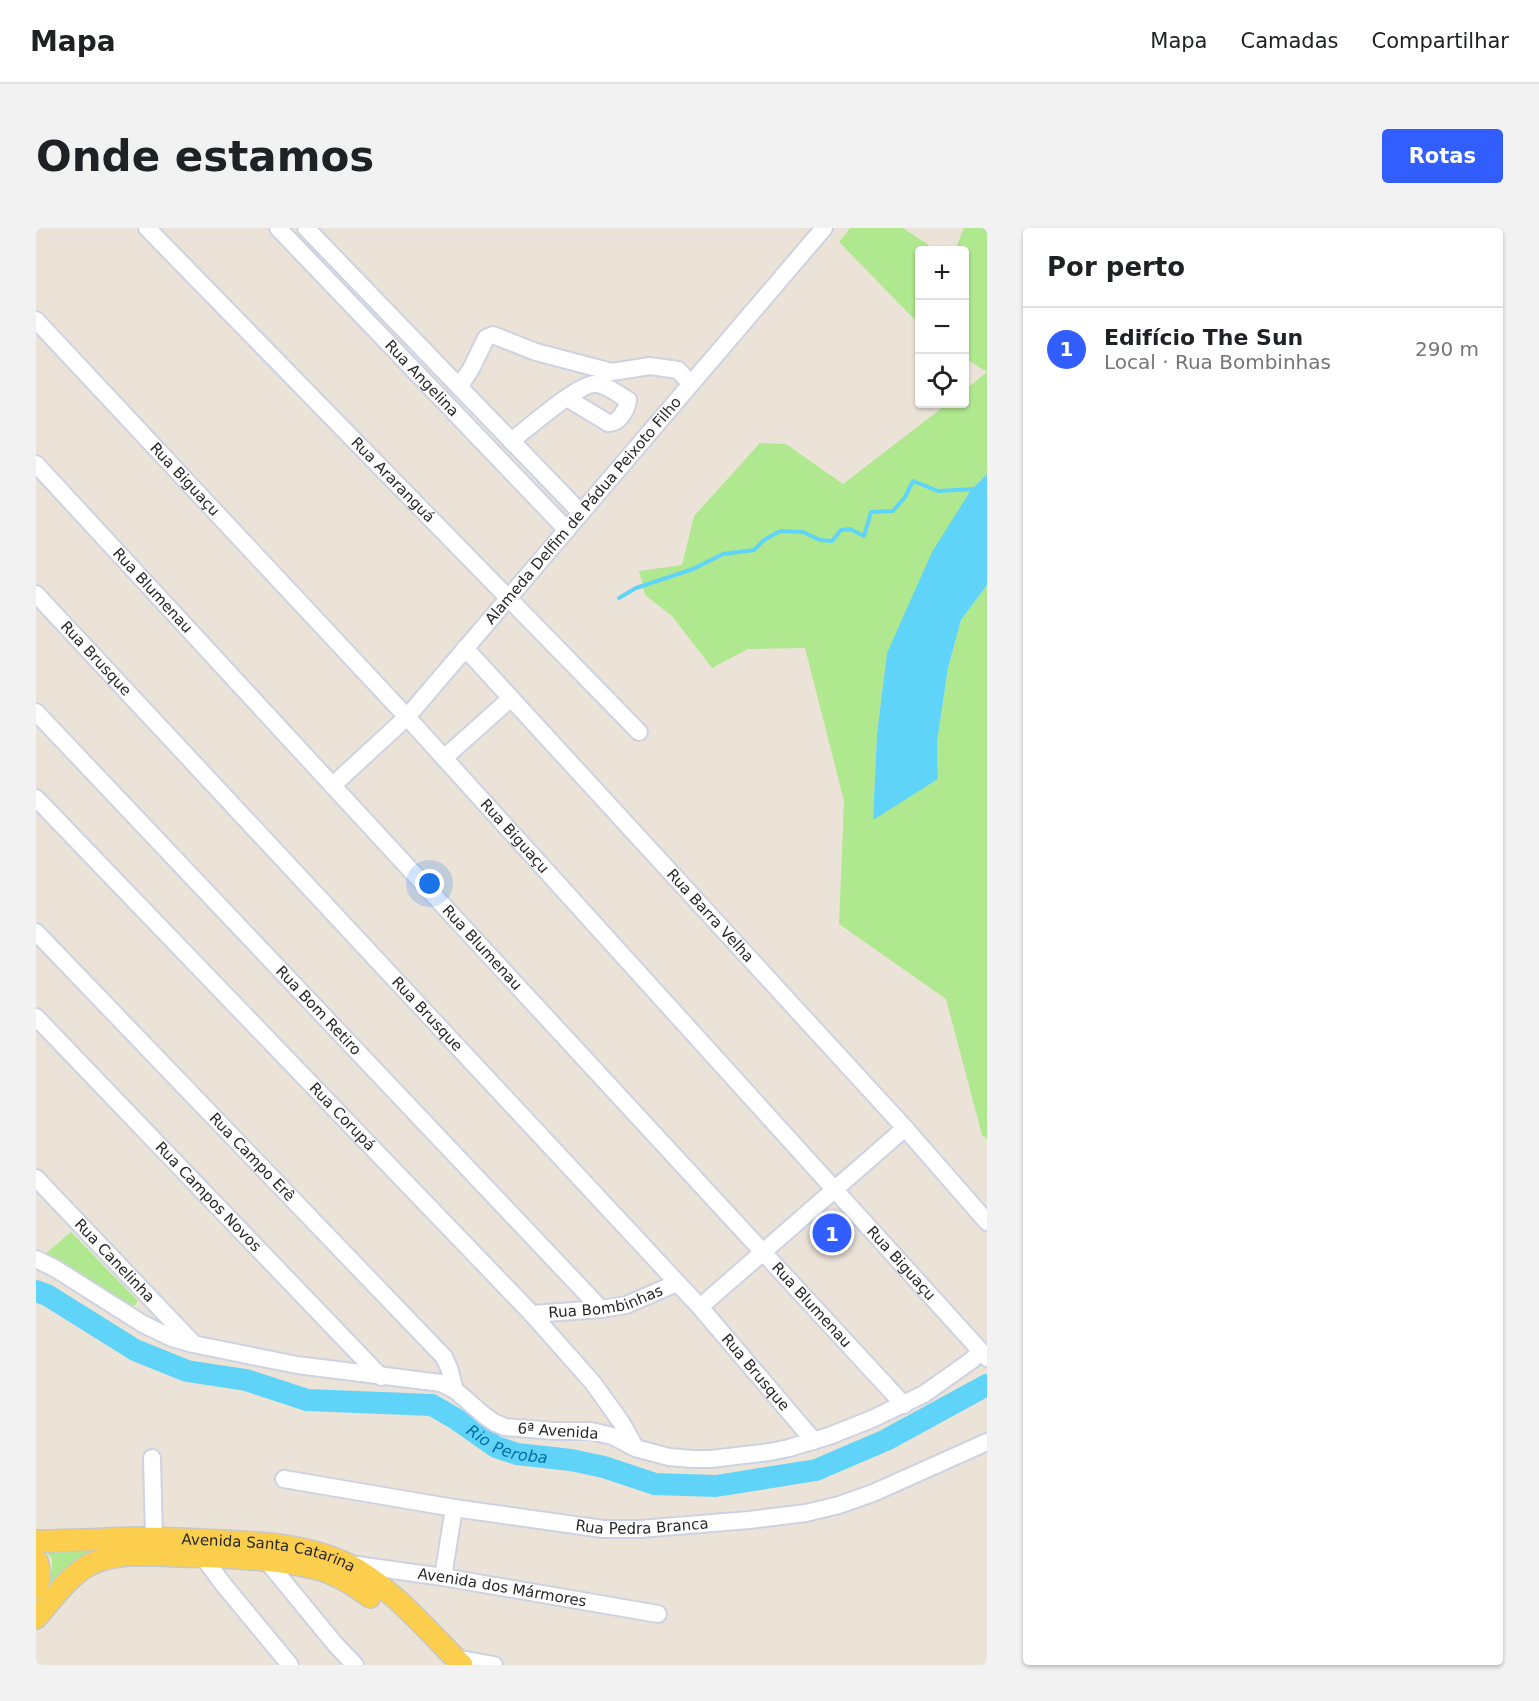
<!DOCTYPE html>
<html lang="pt">
<meta charset="utf-8">
<style>
body{margin:0;font-family:"DejaVu Sans",sans-serif;background:#f2f2f2;color:#202124}
.controls{position:absolute;right:18px;top:18px;display:grid;overflow:hidden;border-radius:6px;box-shadow:0 2px 4px #0004}
.controls button{width:54px;height:54px;display:grid;place-items:center;padding:0;border:0;border-bottom:2px solid #e0e0e0;background:#fff;color:#202124;font:30px sans-serif}
.you{position:absolute;left:394px;top:656px;width:21px;height:21px;margin:-15px;border:4px solid #fff;border-radius:50%;background:#1a73e8;box-shadow:0 0 0 9px #1a73e833}
.badge{display:grid;place-items:center;width:39px;height:39px;border-radius:50%;background:#325eff;color:#fff;font-size:20px;font-weight:700}
.pin{position:absolute;translate:-50% -50%;border:3px solid #fff;box-shadow:0 2px 6px #0006}
.list{margin:0;padding:0;list-style:none}
h2{display:flex;justify-content:space-between;align-items:center;height:78px;margin:0;padding:0 24px;font-size:26px}
h2 small{font-size:20px;font-weight:400;color:#757577}
.list li{display:grid;grid-template-columns:39px 1fr auto;gap:18px;align-items:center;box-sizing:border-box;height:84px;padding:0 24px;border-top:2px solid #e0e0e0}
.list b{display:block;font-size:22px;white-space:nowrap}
.list p{margin:0;font-size:20px;white-space:nowrap;color:#757577}
.list em{font-size:20px;font-style:normal;color:#757577}
.icon{flex:none;width:33px;height:33px;fill:none;stroke:currentColor;stroke-width:2;stroke-linecap:round;stroke-linejoin:round}
.map{position:relative;flex:none;width:951px;height:1437px;overflow:hidden;border-radius:6px}
header{display:flex;align-items:center;gap:36px;box-sizing:border-box;height:84px;padding:0 30px;background:#fff;border-bottom:2px solid #e0e0e0}
header strong{font-size:28px}
nav{display:flex;gap:33px;margin-inline-start:auto;font-size:21px}
.intro{display:flex;align-items:center;justify-content:space-between;box-sizing:border-box;height:144px;padding:0 36px}
h1{margin:0;font-size:42px}
.button{padding:15px 27px;border-radius:6px;background:#325eff;color:#fff;font-size:21px;font-weight:700}
main{display:flex;gap:36px;padding:0 36px}
aside{flex:1;background:#fff;border-radius:6px;box-shadow:0 2px 4px #0004}
.map>svg:first-child{display:block}
.green{fill:#b0e88f}
.water{fill:#60d4f8}
.lines{fill:none;stroke-linecap:round;stroke-linejoin:round}
.stream{stroke:#60d4f8;stroke-width:4}
.river{stroke:#60d4f8;stroke-width:22}
.minor-casing{stroke:#cdd2e3;stroke-width:20}
.major-casing{stroke:#c7c7c7;stroke-width:24}
.minor{stroke:#fff;stroke-width:16}
.major{stroke:#fcce4d;stroke-width:21}
.labels{text-anchor:middle;stroke-width:4.5;stroke-linejoin:round;paint-order:stroke}
.street-label{font-size:15px;fill:#282828;stroke:#fff}
.water-label{font-size:16px;font-style:italic;fill:#026fa1;stroke:#fff}
</style>
<header>
<strong>Mapa</strong>
<nav><a>Mapa</a><a>Camadas</a><a>Compartilhar</a></nav>
</header>
<div class="intro"><h1>Onde estamos</h1><a class="button">Rotas</a></div>
<main>
<div class="map">
<svg width="951" height="1437" viewBox="0 0 951 1437">
<rect width="100%" height="100%" fill="#ece3d8"/>
<path class="green" d="M814 0H867L900 22H884L883 96 803 14Z
M928 0H951V246L935 262 851 425 841 506 837 591 902 551 901 514 912 440 925 392 951 357V911L946 907 910 771 803 696 808 573 769 420 712 421 676 440 636 388 609 367 603 343 646 337 658 288 724 215 750 216 807 256 911 176H928L929 162 951 144 929 130 928 22H919Z
M35 1004 102 1073 95 1082 9 1026Z
M5 1318 82 1319 16 1359 8 1353 16 1341V1331Z"/>
<path class="water" d="M951 246V357L925 392 912 440 901 514 902 551 837 592 841 506 851 425 896 324 935 262Z"/>
<g class="lines">
<path class="stream" d="M583 370 600 360 657 341 687 326 718 322 728 312 744 303 767 304 784 312 796 313 805 302 814 301 828 308 835 284 857 283 869 269 877 253 902 263 939 261"/>
<path class="river" id="s1" d="M0 1063 11 1067 99 1122 151 1143 210 1152 271 1172 396 1177 420 1191 460 1219 481 1226 535 1232 568 1239 619 1256 680 1258 780 1242 850 1212 951 1157"/>
<defs>
<g id="minor">
<path id="s2" d="M111 0 603 504"/>
<path id="s3" d="M242 0 531 302"/>
<path d="M270 0 545 285"/>
<path id="s4" d="M0 92 371 489 951 1130"/>
<path d="M423 159 435 141 450 110 457 107 500 124 576 144 614 138 642 142 655 156"/>
<path d="M475 213C490 202 543 155 559 156 570 156 583 167 592 172 591 181 583 196 572 195L531 170"/>
<path id="s5" d="M0 236 868 1177"/>
<path id="s6" d="M0 366 664 1079 778 1213"/>
<path id="s7" d="M429 420 869 900 951 994"/>
<path id="s8" d="M0 484 565 1081"/>
<path d="M408 530 475 470"/>
<path id="s9" d="M297 557 371 489 788 0"/>
<path id="s10" d="M0 570 496 1086 557 1155 585 1194 599 1219"/>
<path id="s11" d="M0 704 408 1129 413 1140 419 1162"/>
<path id="s12" d="M0 789 345 1149"/>
<path id="s13" d="M0 950 157 1115"/>
<path d="M0 1031 20 1041 107 1096 136 1110 157 1116 261 1137 405 1155 419 1162 449 1188 459 1195 469 1199 518 1203H555L576 1208 599 1220 633 1229 657 1231H675L734 1224 753 1220 793 1208 836 1191 888 1166 936 1132 944 1123"/>
<path d="M664 1079 869 900"/>
<path id="s14" d="M496 1086 565 1081 590 1077 641 1055"/>
<path d="M116 1230 118 1310"/>
<path id="s15" d="M248 1251 418 1280 567 1301H604L713 1292 770 1285 803 1277 837 1265 951 1214"/>
<path d="M167 1329 187 1356 254 1437"/>
<path d="M230 1332 299 1416 319 1437"/>
<path id="s16" d="M314 1336 407 1349 622 1386"/>
<path d="M407 1349 418 1280"/>
<path d="M419 1430 458 1437"/>
</g>
<g id="major">
<path id="s17" d="M0 1313C34 1313 67 1311 101 1310 130 1310 159 1312 188 1313 229 1315 271 1317 309 1335 355 1358 390 1401 426 1437"/>
<path d="M0 1331C5 1342 4 1350 0 1360"/>
<path d="M0 1390C16 1372 33 1347 55 1336 83 1323 116 1327 145 1328 191 1329 237 1330 282 1341 301 1346 318 1357 334 1369"/>
</g>
</defs>
<use href="#minor" class="minor-casing"/>
<use href="#major" class="major-casing"/>
<use href="#minor" class="minor"/>
<use href="#major" class="major"/>
</g>
<g class="labels">
<g class="street-label">
<text dy="5" stroke="none"><textPath href="#s3" startOffset="208">Rua Angelina</textPath></text>
<text dy="5" stroke="none"><textPath href="#s4" startOffset="218">Rua Biguaçu</textPath></text>
<text dy="5" stroke="none"><textPath href="#s2" startOffset="352">Rua Araranguá</textPath></text>
<text dy="5" stroke="none"><textPath href="#s9" startOffset="372">Alameda Delfim de Pádua Peixoto Filho</textPath></text>
<text dy="5" stroke="none"><textPath href="#s5" startOffset="172">Rua Blumenau</textPath></text>
<text dy="5" stroke="none"><textPath href="#s6" startOffset="88">Rua Brusque</textPath></text>
<text dy="5" stroke="none"><textPath href="#s4" startOffset="704">Rua Biguaçu</textPath></text>
<text dy="5" stroke="none"><textPath href="#s7" startOffset="363">Rua Barra Velha</textPath></text>
<text dy="5" stroke="none"><textPath href="#s5" startOffset="658">Rua Blumenau</textPath></text>
<text dy="5" stroke="none"><textPath href="#s8" startOffset="411">Rua Bom Retiro</textPath></text>
<text dy="5" stroke="none"><textPath href="#s6" startOffset="574">Rua Brusque</textPath></text>
<text dy="5" stroke="none"><textPath href="#s10" startOffset="442">Rua Corupá</textPath></text>
<text dy="5" stroke="none"><textPath href="#s11" startOffset="312">Rua Campo Erê</textPath></text>
<text dy="5" stroke="none"><textPath href="#s12" startOffset="249">Rua Campos Novos</textPath></text>
<text dy="5" stroke="none"><textPath href="#s13" startOffset="114">Rua Canelinha</textPath></text>
<text dy="5" stroke="none"><textPath href="#s4" startOffset="1280">Rua Biguaçu</textPath></text>
<text dy="5" stroke="none"><textPath href="#s14" startOffset="75">Rua Bombinhas</textPath></text>
<text dy="5" stroke="none"><textPath href="#s5" startOffset="1144">Rua Blumenau</textPath></text>
<text dy="5" stroke="none"><textPath href="#s6" startOffset="1060">Rua Brusque</textPath></text>
<text transform="translate(522 1203) rotate(4)" y="5">6ª Avenida</text>
<text dy="5" stroke="none"><textPath href="#s15" startOffset="362">Rua Pedra Branca</textPath></text>
<text dy="5" stroke="none"><textPath href="#s17" startOffset="234">Avenida Santa Catarina</textPath></text>
<text dy="5" stroke="none"><textPath href="#s16" startOffset="154">Avenida dos Mármores</textPath></text>
</g>
<g class="water-label">
<text dy="6" stroke="none"><textPath href="#s1" startOffset="507">Rio Peroba</textPath></text>
</g>
</g>
</svg>
<div class="controls">
<button>+</button>
<button>−</button>
<button><svg class="icon" aria-label="locate" viewBox="0 0 24 24"><circle cx="12" cy="12" r="6"/><path d="M12 2v4M12 18v4M2 12h4M18 12h4"/></svg></button>
</div>
<div class="you"></div>
<div class="pin badge" style="left:796px;top:1005px">1</div>
</div>
<aside>
<h2>Por perto<small></small></h2>
<ul class="list">
<li><span class="badge">1</span><div><b>Edifício The Sun</b><p>Local · Rua Bombinhas</p></div><em>290 m</em></li>
</ul>
</aside>
</main>
